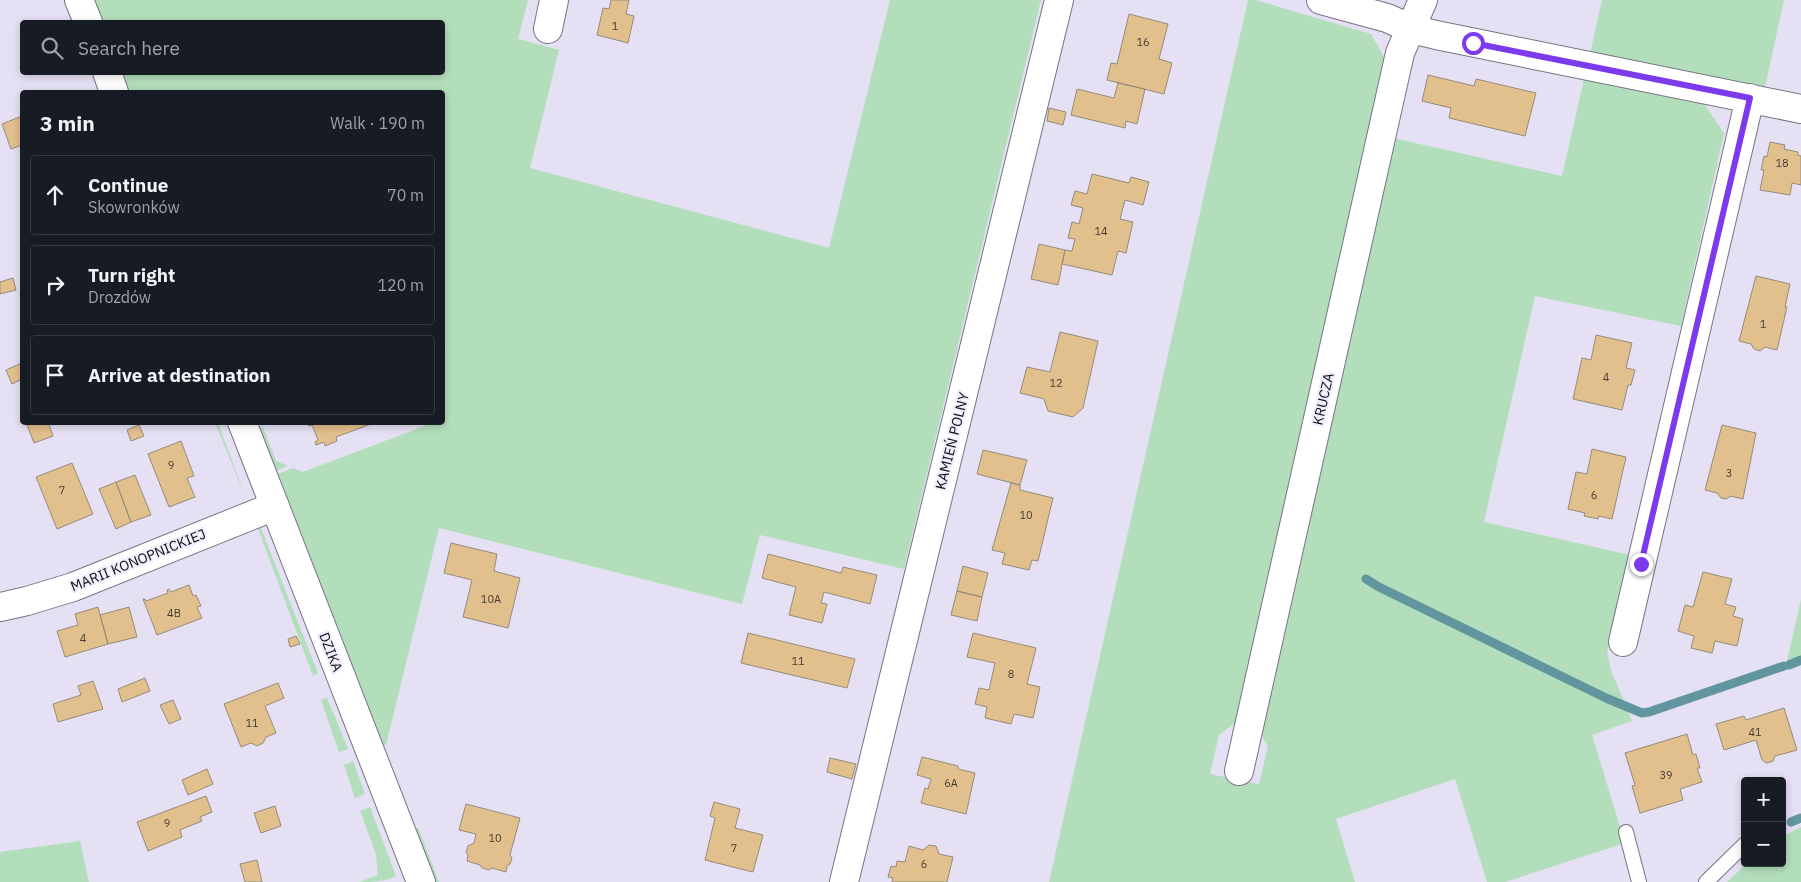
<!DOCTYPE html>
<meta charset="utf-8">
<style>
body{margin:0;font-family:"IBM Plex Sans",sans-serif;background:#242831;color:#f1f3f6}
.controls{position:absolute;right:15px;bottom:15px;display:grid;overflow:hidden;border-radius:5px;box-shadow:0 2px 8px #0003}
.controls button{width:45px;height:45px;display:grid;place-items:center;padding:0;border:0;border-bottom:1px solid #363941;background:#171b24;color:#f1f3f6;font:25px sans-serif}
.stop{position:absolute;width:15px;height:15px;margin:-11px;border:4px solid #7c3aed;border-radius:50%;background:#fff}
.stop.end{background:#7c3aed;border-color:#fff;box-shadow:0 1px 5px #0008}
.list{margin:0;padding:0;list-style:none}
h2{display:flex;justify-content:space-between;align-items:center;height:65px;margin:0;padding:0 20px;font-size:21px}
h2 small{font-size:16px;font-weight:400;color:#9ea1a6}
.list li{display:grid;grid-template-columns:32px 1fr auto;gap:15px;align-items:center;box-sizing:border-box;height:80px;margin:0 10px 10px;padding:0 10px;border:1px solid #363941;border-radius:5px}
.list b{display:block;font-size:19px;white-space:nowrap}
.list p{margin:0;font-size:16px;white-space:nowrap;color:#9ea1a6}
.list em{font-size:16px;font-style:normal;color:#9ea1a6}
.icon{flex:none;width:28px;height:28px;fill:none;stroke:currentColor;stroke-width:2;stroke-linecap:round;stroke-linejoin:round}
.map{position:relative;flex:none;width:1801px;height:882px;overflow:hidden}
.search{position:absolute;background:#171b24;box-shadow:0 2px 8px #0003;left:20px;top:20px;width:425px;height:55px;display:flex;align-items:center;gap:12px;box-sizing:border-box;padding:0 18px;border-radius:5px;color:#9ea1a6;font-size:19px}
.panel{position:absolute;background:#171b24;box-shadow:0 2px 8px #0003;left:20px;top:90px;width:425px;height:335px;border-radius:5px}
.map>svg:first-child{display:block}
.green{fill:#b3debb}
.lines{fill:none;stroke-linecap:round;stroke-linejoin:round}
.stream{stroke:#61969f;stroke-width:9}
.building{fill:#e2c08d;stroke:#958b7b}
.service-casing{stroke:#787384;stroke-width:16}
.minor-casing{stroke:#787384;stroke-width:30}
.service{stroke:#fff;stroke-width:14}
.minor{stroke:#fff;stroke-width:28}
.route{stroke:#7c3aed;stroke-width:6}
.labels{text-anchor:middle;stroke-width:4.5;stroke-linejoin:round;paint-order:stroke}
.number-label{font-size:11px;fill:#443a32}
.street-label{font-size:14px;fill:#0f0d14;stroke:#f2eefd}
</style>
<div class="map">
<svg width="1801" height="882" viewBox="0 0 1801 882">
<rect width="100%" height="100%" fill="#e5e0f3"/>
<path class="green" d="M91 0H528L518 39 559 50 530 168 829 248 890 0H1041L904 569 760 535 742 604 439 528 386 745 381 747 275 475 293 468 303 472 427 425 428 423 442 422V362L446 346 442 345V92H125L118 73 442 72V22H99Z
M1248 0H1256L1371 34 1386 60 1235 723 1219 735 1210 774 1259 784 1268 746 1258 730 1393 138 1562 176 1584 79 1704 104 1724 133 1681 326 1535 296 1484 522 1630 555 1607 653 1611 670 1632 721 1592 735 1625 843 1505 882H1487L1455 779 1336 819 1355 882H1049Z
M1602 0H1784L1765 87 1590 54Z
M215 423H218L246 498Z
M263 427 276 461 288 466 274 472 257 430Z
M257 526H260L318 673 313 676Z
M1801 599V665L1785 670Z
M327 698 348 749 339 752 321 700Z
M353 761 365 794 355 798 344 765Z
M370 807 396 876C386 882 371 882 359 882L378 875 376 854 360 811Z
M418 827 439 882H433L414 831Z
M1801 827V882H1727L1747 863H1782V837Z
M80 841 89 882H0V852Z"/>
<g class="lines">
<path class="stream" d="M1366 579 1379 587 1606 698 1642 713 1649 712 1784 666
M1789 665 1801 660
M1791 822 1801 818"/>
</g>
<path class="building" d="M611 0H629L626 14 634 16 628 43 597 35 603 8 609 9Z
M1129 14 1168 24 1159 59 1172 63 1164 94 1107 80 1111 63 1117 64Z
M1428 75 1474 86 1476 79 1536 93 1525 136 1449 118 1451 108 1422 101Z
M1118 83 1145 89 1137 124 1126 121 1125 128 1071 115 1077 89 1114 98Z
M1049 108 1066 112 1063 125 1047 121Z
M22 116V145L11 149 2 124Z
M1770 142 1785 145 1784 149 1798 152V155L1801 156V185L1792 183 1790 195 1760 190 1764 170H1761L1764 156 1767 157Z
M1092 174 1129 183 1131 177 1149 182 1143 205 1125 200 1120 219 1133 222 1126 253 1118 251 1112 275 1062 264 1065 250 1072 251 1075 239 1068 238 1072 222 1079 224 1083 208 1071 205 1075 191 1087 194Z
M1039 244 1065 250 1058 285 1031 279Z
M1756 276 1790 284 1785 307H1787L1777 350 1765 347 1760 351 1754 349 1751 344 1739 341Z
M13 278 16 290 0 294V282Z
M1060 332 1098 341 1083 408 1073 417 1048 411 1044 399 1020 393 1027 367 1050 372Z
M1596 335 1632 343 1626 368 1635 370 1631 385H1628L1622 410 1573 399 1582 358 1591 360Z
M22 363V379L12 384 6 370Z
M26 422H48L53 436 34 443Z
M308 422H371V424L336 437 337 441 325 446 324 442 316 445 315 442 318 440 312 425 309 426Z
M139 425 144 436 131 441 127 430Z
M1722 425 1756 433 1743 499 1731 496 1726 499 1721 498 1717 493 1705 490Z
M181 441 194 476 187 478 195 497 169 507 148 454Z
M1592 449 1626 457 1612 519 1599 516 1598 519 1584 516 1585 513 1568 509 1576 472 1587 474Z
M983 450 1027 460 1020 485 977 474Z
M72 463 93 514 57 529 36 477Z
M135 475 151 515 131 522 116 482Z
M116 482 131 522 116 529 99 489Z
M1011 483 1020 485V490L1053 498 1038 561 1032 560 1029 570 1002 564 1005 553 992 550Z
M451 543 497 554 494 571 520 578 508 628 463 617 472 580 444 573Z
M768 554 841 573 843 567 877 575 870 604 824 592 821 603 827 604 822 623 789 615 796 587 762 578Z
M963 566 988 573 982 597 957 591Z
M1703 572 1732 579 1725 604 1736 607 1733 616 1743 619 1737 646 1715 641 1712 653 1691 648 1694 636 1678 631 1685 605 1693 607Z
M189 585 193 596 196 595 201 606 197 607 202 618 157 635 143 599H145L146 601 168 593 167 590 169 589 171 592Z
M957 591 982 597 977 621 951 615Z
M98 607 108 644 65 657 57 631 78 625 75 614Z
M129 607 137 637 108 644 100 615Z
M748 633 855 659 847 688 741 663Z
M973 633 1036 648 1027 684 1040 687 1033 718 1014 714 1011 724 985 718 987 707 975 704 979 688 989 690 995 663 967 657Z
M296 636 300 644 290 647 288 639Z
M145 678 150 691 122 702 118 689Z
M93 681 103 709 58 722 53 704 81 695 78 686Z
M278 683 284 698 265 706 276 733 266 737 263 743 257 746 251 743 241 747 224 704Z
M173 700 181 719 169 724 160 705Z
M1784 708 1797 750 1775 756 1773 761 1767 763 1762 760 1756 740 1724 750 1716 724 1744 716 1746 720Z
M1687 734 1693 755 1696 754 1700 768H1697L1702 782 1680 789 1683 800 1640 813 1632 786 1635 785 1625 753Z
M922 757 958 766V769L975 773 966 814 921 803 925 788 928 789 931 779 917 775Z
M830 758 856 764 852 779 827 772Z
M207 769 213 784 188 795 182 780Z
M206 796 212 812 200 817 202 821 180 830 182 837 148 851 137 822Z
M714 802 740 809 735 828 763 835 753 872 705 860 715 818 710 816Z
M466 804 520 818 510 855 512 858 510 864 507 866 506 872 492 868 489 870 482 868 480 865 467 861 468 855 466 852 468 846 474 843 476 834 459 830Z
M275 806 281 826 261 833 254 813Z
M929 845 936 846 939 854 953 857 947 882H892L893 878 888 877 891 866 896 867 897 861 905 862 909 846 923 850Z
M257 860 262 882H245L240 864Z"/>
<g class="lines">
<defs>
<path id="service" d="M1626 832 1639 882
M1706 882 1745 844"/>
<path id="minor" d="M79 0 88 22
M1321 0 1387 18 1412 29 1436 35 1801 109
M548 29 554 0
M107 72 114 92
M242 422 421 882
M0 607 27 601 73 587 275 506
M1623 642 1750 98
M1239 771 1400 53 1423 0
M844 882 1059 0"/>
</defs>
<use href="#service" class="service-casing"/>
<use href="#minor" class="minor-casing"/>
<use href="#service" class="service"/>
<use href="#minor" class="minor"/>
</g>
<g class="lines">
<path class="route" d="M1473 43 1750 98 1641 564"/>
</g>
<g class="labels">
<g class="number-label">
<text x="615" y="30">1</text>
<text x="1143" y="46">16</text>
<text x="1782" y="167">18</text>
<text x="1101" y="235">14</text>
<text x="1763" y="328">1</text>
<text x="1606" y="381">4</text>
<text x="1056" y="387">12</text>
<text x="171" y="469">9</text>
<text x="1729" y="477">3</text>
<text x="62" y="494">7</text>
<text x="1594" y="499">6</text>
<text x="1026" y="519">10</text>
<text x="491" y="603">10A</text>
<text x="174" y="617">4B</text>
<text x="83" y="642">4</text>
<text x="798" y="665">11</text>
<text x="1011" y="678">8</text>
<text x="252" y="727">11</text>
<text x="1755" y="736">41</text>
<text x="1666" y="779">39</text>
<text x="951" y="787">6A</text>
<text x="167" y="827">9</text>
<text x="495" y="842">10</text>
<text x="734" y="852">7</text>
<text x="924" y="868">6</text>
</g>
<g class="street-label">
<text transform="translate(1323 399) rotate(-77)" y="5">KRUCZA</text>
<text transform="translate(952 441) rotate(-76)" y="5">KAMIEŃ POLNY</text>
<text transform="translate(138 560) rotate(-22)" y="5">MARII KONOPNICKIEJ</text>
<text transform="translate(331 652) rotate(69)" y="5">DZIKA</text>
</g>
</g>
</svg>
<div class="controls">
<button>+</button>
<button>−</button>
</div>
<div class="stop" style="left:1473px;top:43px"></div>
<div class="stop end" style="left:1641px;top:564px"></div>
<div class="search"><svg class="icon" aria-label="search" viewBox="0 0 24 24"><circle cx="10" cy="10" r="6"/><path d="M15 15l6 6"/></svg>Search here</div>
<section class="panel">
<h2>3 min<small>Walk · 190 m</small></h2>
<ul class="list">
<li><svg class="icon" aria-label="ahead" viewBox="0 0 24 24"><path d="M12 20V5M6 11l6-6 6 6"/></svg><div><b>Continue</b><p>Skowronków</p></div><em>70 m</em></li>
<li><svg class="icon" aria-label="right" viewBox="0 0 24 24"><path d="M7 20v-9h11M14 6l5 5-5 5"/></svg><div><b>Turn right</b><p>Drozdów</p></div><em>120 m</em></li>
<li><svg class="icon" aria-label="arrive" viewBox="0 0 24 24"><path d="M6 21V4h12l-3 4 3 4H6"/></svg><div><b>Arrive at destination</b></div></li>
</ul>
</section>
</div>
